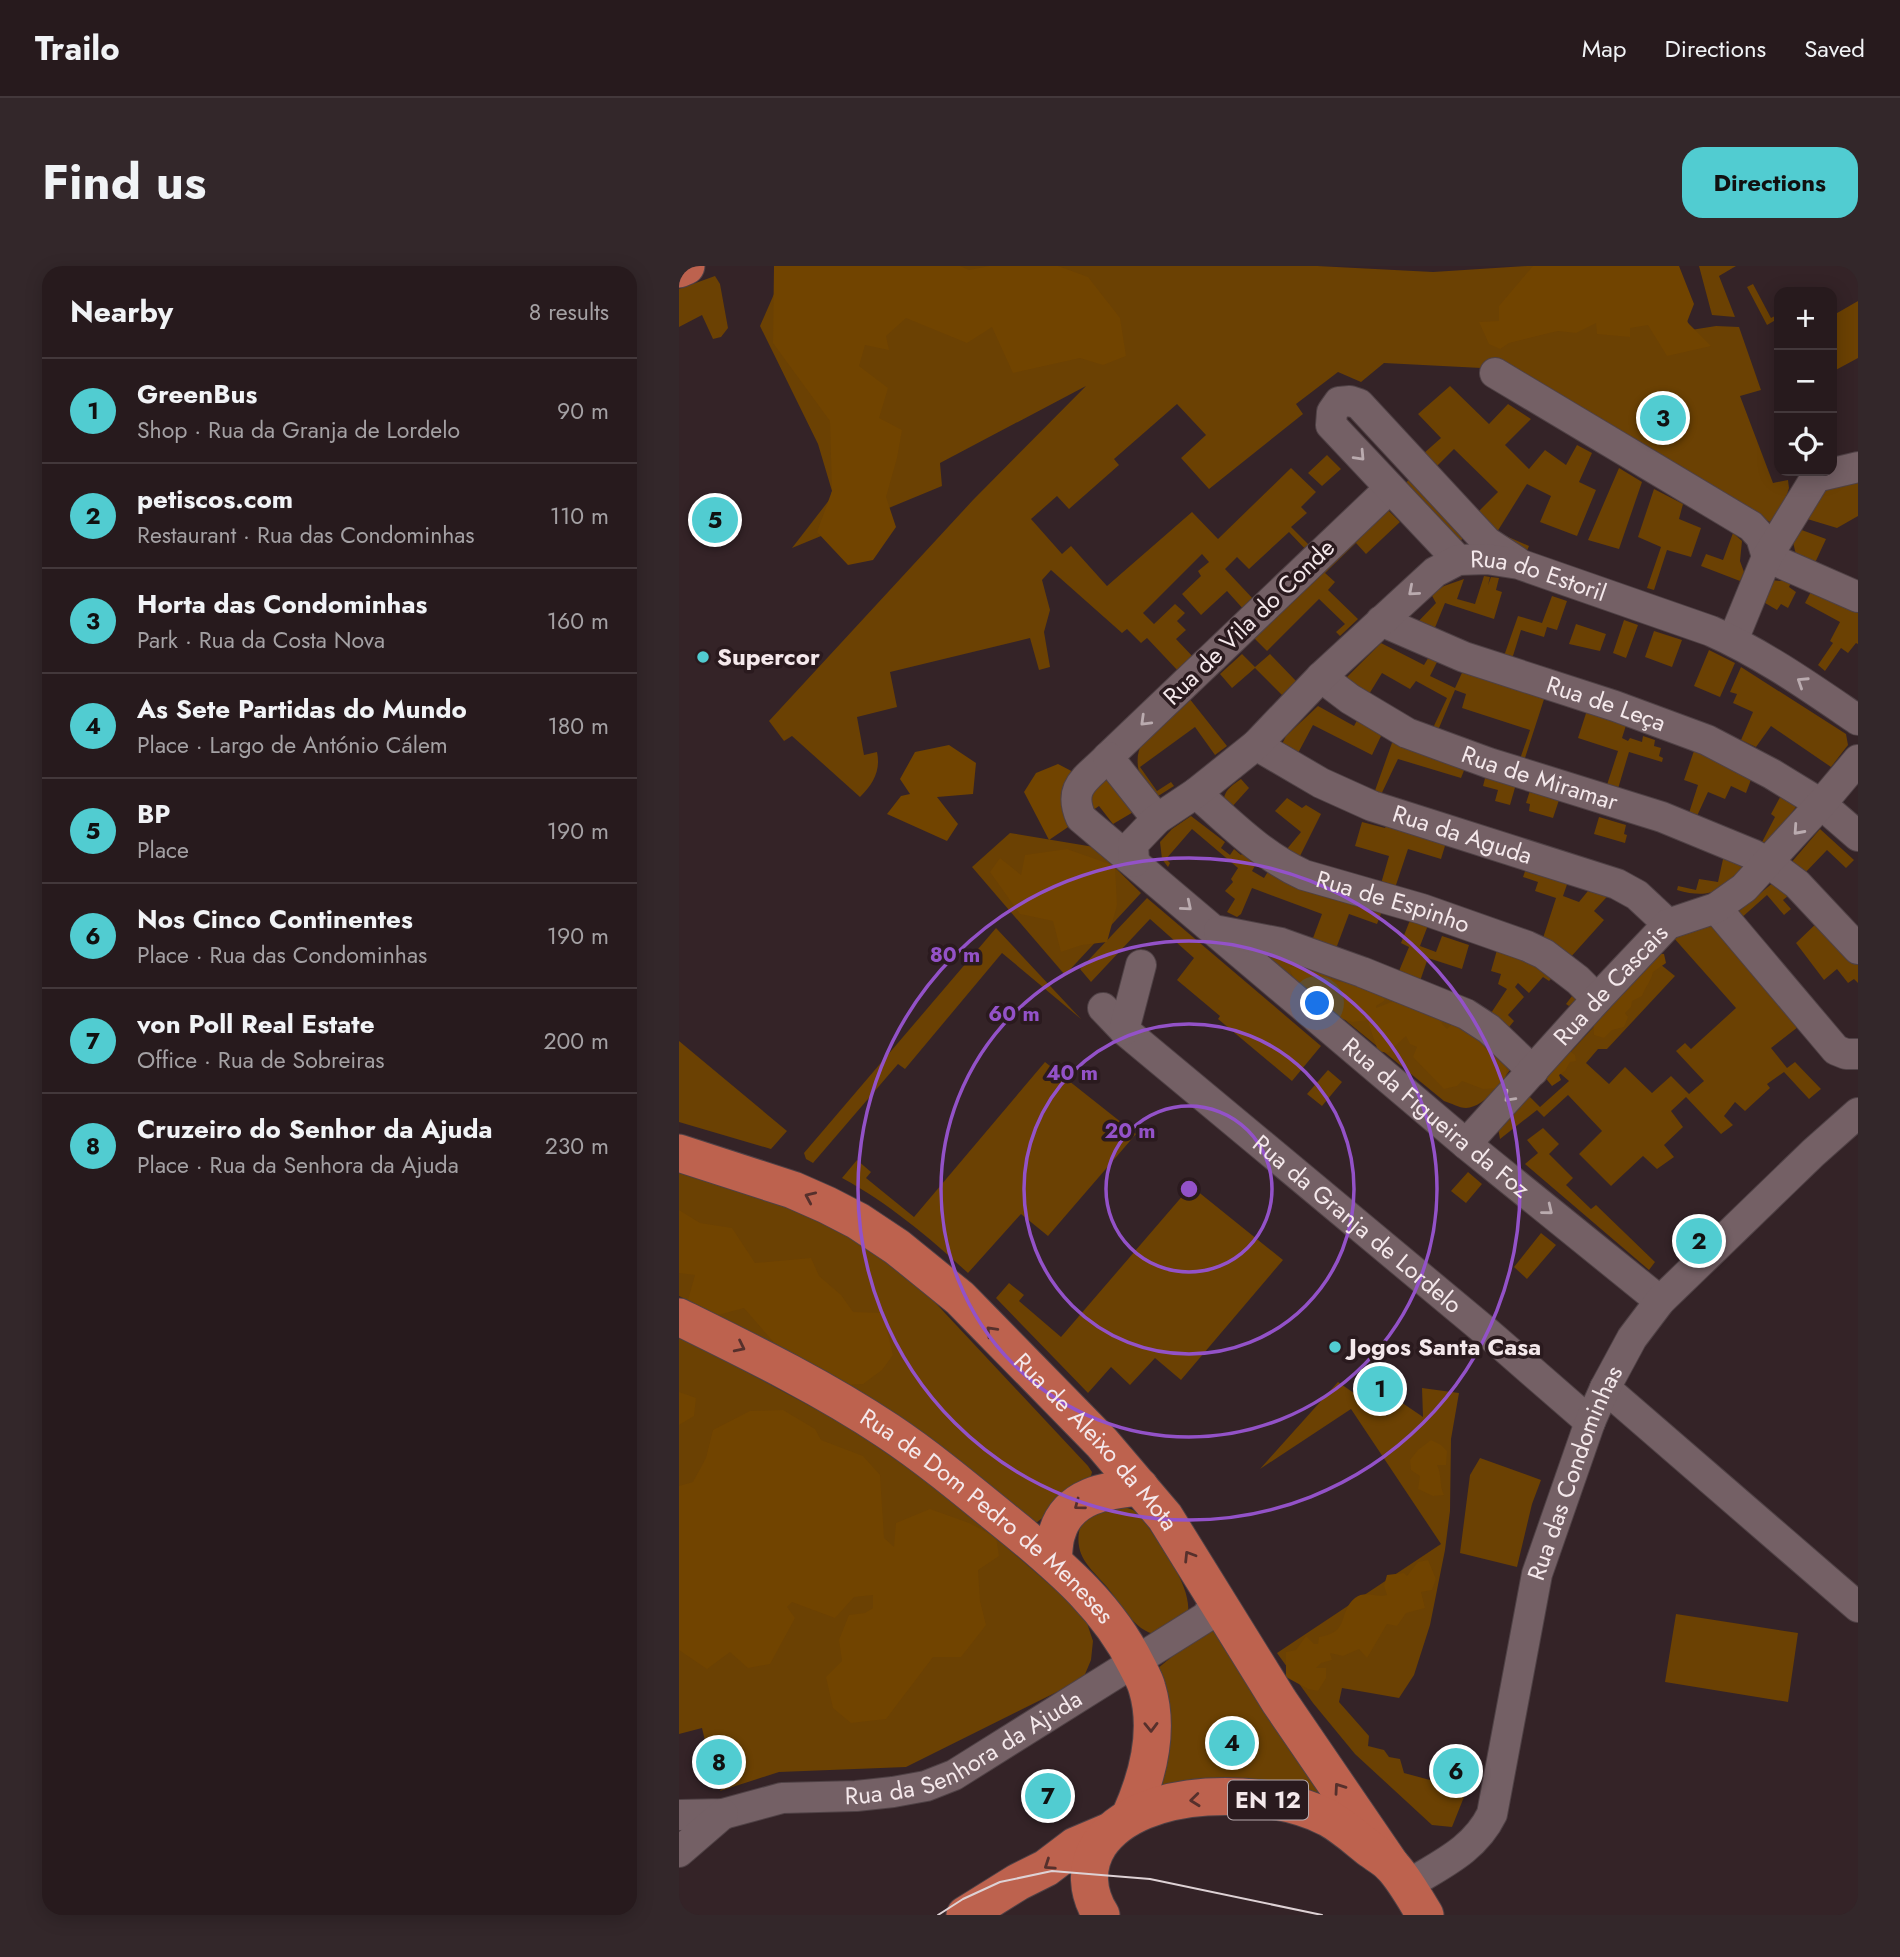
<!DOCTYPE html>
<meta charset="utf-8">
<style>
body{margin:0;font-family:Jost,sans-serif;background:#33272a;color:#f1f3f6}
.controls{position:absolute;right:21px;top:21px;display:grid;overflow:hidden;border-radius:14px;box-shadow:0 4px 18px #0003}
.controls button{width:63px;height:63px;display:grid;place-items:center;padding:0;border:0;border-bottom:2px solid #43383b;background:#271a1d;color:#f1f3f6;font:35px sans-serif}
.you{position:absolute;left:639px;top:738px;width:24px;height:24px;margin:-18px;border:5px solid #fff;border-radius:50%;background:#1a73e8;box-shadow:0 0 0 10px #1a73e833}
.badge{display:grid;place-items:center;width:46px;height:46px;border-radius:50%;background:#51ccd1;color:#111;font-size:23px;font-weight:700}
.pin{position:absolute;translate:-50% -50%;border:4px solid #fff;box-shadow:0 2px 7px #0006}
.list{margin:0;padding:0;list-style:none}
h2{display:flex;justify-content:space-between;align-items:center;height:91px;margin:0;padding:0 28px;font-size:30px}
h2 small{font-size:23px;font-weight:400;color:#a4a1a4}
.list li{display:grid;grid-template-columns:46px 1fr auto;gap:21px;align-items:center;box-sizing:border-box;height:105px;padding:0 28px;border-top:2px solid #43383b}
.list b{display:block;font-size:26px;white-space:nowrap}
.list p{margin:0;font-size:23px;white-space:nowrap;color:#a4a1a4}
.list em{font-size:23px;font-style:normal;color:#a4a1a4}
.icon{flex:none;width:38px;height:38px;fill:none;stroke:currentColor;stroke-width:2;stroke-linecap:round;stroke-linejoin:round}
.map{position:relative;flex:none;width:1179px;height:1649px;overflow:hidden;border-radius:21px}
header{display:flex;align-items:center;gap:42px;box-sizing:border-box;height:98px;padding:0 35px;background:#271a1d;border-bottom:2px solid #43383b}
header strong{font-size:33px}
nav{display:flex;gap:38px;margin-inline-start:auto;font-size:24px}
.intro{display:flex;align-items:center;justify-content:space-between;box-sizing:border-box;height:168px;padding:0 42px}
h1{margin:0;font-size:49px}
.button{padding:18px 32px;border-radius:21px;background:#51ccd1;color:#111;font-size:24px;font-weight:700}
main{display:flex;gap:42px;padding:0 42px}
aside{flex:1;background:#271a1d;border-radius:21px;box-shadow:0 4px 18px #0003}
.map>svg:first-child{display:block}
.green{fill:#6b4103}
.forest{fill:#714400}
.lines{fill:none;stroke-linecap:round;stroke-linejoin:round}
.minor-casing{stroke:#4f4145;stroke-width:32}
.major-casing{stroke:#4f4145;stroke-width:39}
.minor{stroke:#746065;stroke-width:30}
.major{stroke:#bd624e;stroke-width:37}
.tram{stroke:#ded2d5;stroke-width:2}
.oneway{stroke:#baabaf}
.oneway2{stroke:#56302c}
.ring{fill:none;stroke:#9352c8;stroke-width:3.5}
.poi-dot{fill:#51ccd1;stroke:#2a1a1e;stroke-width:2.5}
.labels{text-anchor:middle;stroke-width:7;stroke-linejoin:round;paint-order:stroke}
.shield{fill:#2a1a1e;stroke:#b7aaae;stroke-width:2}
.shield-label{font-size:23px;font-weight:bold;fill:#f4e8eb}
.street-label{font-size:24px;fill:#f4e8eb;stroke:#2a1a1e}
.poi-label{font-size:24px;font-weight:bold;fill:#f4e8eb;stroke:#2a1a1e;text-anchor:start}
.centre{fill:#9352c8;stroke:#2a1a1e;stroke-width:3.5}
.ring-label{font-size:21px;text-anchor:middle;font-weight:bold;fill:#9352c8;stroke:#2a1a1e;stroke-width:7;stroke-linejoin:round;paint-order:stroke}
</style>
<header>
<strong>Trailo</strong>
<nav><a>Map</a><a>Directions</a><a>Saved</a></nav>
</header>
<div class="intro"><h1>Find us</h1><a class="button">Directions</a></div>
<main>
<aside>
<h2>Nearby<small>8 results</small></h2>
<ul class="list">
<li><span class="badge">1</span><div><b>GreenBus</b><p>Shop · Rua da Granja de Lordelo</p></div><em>90 m</em></li>
<li><span class="badge">2</span><div><b>petiscos.com</b><p>Restaurant · Rua das Condominhas</p></div><em>110 m</em></li>
<li><span class="badge">3</span><div><b>Horta das Condominhas</b><p>Park · Rua da Costa Nova</p></div><em>160 m</em></li>
<li><span class="badge">4</span><div><b>As Sete Partidas do Mundo</b><p>Place · Largo de António Cálem</p></div><em>180 m</em></li>
<li><span class="badge">5</span><div><b>BP</b><p>Place</p></div><em>190 m</em></li>
<li><span class="badge">6</span><div><b>Nos Cinco Continentes</b><p>Place · Rua das Condominhas</p></div><em>190 m</em></li>
<li><span class="badge">7</span><div><b>von Poll Real Estate</b><p>Office · Rua de Sobreiras</p></div><em>200 m</em></li>
<li><span class="badge">8</span><div><b>Cruzeiro do Senhor da Ajuda</b><p>Place · Rua da Senhora da Ajuda</p></div><em>230 m</em></li>
</ul>
</aside>
<div class="map">
<svg width="1179" height="1649" viewBox="0 0 1179 1649">
<rect width="100%" height="100%" fill="#342327"/>
<path class="green" d="M148 0H638L754 6 848 0H986L1012 64 1037 60 1060 61 1082 124 1061 130 1094 217 1109 214 1110 222 1098 260 822 103 705 97 682 116 659 106 617 138 624 148 530 223 502 192 527 169 498 138 435 193 440 199 390 243 378 230 352 253 383 288 392 280 428 320 513 246 539 273 612 202 637 226 622 241 628 247 612 261 635 284 629 286 610 266 570 303 558 291 546 303 576 335 566 345 548 325 522 349 503 328 522 310 519 305 530 296 523 288 464 347 475 358 496 338 506 347 498 355 507 364 497 373 516 393 500 406 468 372 462 377 448 363 443 367 372 304 363 314 371 344 365 366 371 401 360 404 351 372 211 406 218 441 178 451 185 489 198 486C202 505 194 518 181 531L113 470 105 475 90 455 294 234 407 120 261 197 263 220 113 282 151 233 153 225 139 178 81 60 95 28Z
M1020 0H1057L1040 10 1056 51 1033 49Z
M36 10 41 18 49 62 42 71 34 73 23 49 0 61V23Z
M1074 18 1092 52 1100 48V52L1088 59 1068 21Z
M1179 35V92L1153 106V50Z
M771 120 810 158 829 138 852 153 826 179 850 203 866 184 887 199 898 179 913 187 900 216 917 224 898 270 861 256 872 230 848 218 818 266 850 280 847 287 826 280 796 249 819 226 775 183 756 202 779 225 775 228 718 169 721 165 744 188 762 172 739 148Z
M648 189 662 203 643 220 629 207Z
M940 202 963 216 940 283 909 274Z
M737 208 791 266 779 277 724 219Z
M1179 212V250L1158 262 1125 252 1142 223Z
M975 223 1004 238 1000 253 1022 262 1012 291 988 284 975 324 968 322 982 281 959 271Z
M705 240 721 256 687 288 677 277 646 307 656 316 649 324 679 353 661 370 657 366 666 358 640 333 588 385 570 367Z
M1120 263 1147 273 1135 299 1117 289 1114 276Z
M1054 267 1063 275 1061 295 1065 306 1061 315 1022 300 1027 288 1044 294Z
M1116 308 1110 321 1117 326 1109 342 1102 338 1098 344 1081 334 1091 314 1101 315Z
M805 310 811 311 809 319 812 311 820 312 817 324 823 326 815 353 766 337 753 369 734 361 757 337 752 328 765 320 785 313 778 333 796 338Z
M1136 318 1179 340V378L1177 377 1169 387 1162 382 1146 405 1139 399 1154 377 1151 375 1161 356 1126 337Z
M873 330 888 335 878 364 868 361 865 371 842 364 833 393 825 390 839 350 863 357Z
M945 354 959 359 947 392 934 387Z
M897 358 927 368 921 385 890 378Z
M975 365 1003 374 993 401 966 391Z
M702 377 745 399 754 384 762 388 751 410 776 422 787 398 868 424 844 498 841 493 851 464 783 442 787 428 776 424 757 469 753 464 768 432 737 415 731 423 703 407 687 433 665 414Z
M1030 384 1056 397 1041 431 1015 420Z
M563 388 576 401 591 388 617 415 603 429 576 402 553 422 541 408Z
M1062 401 1167 468 1169 479 1152 501 1092 460 1077 481 1062 474 1074 446 1054 437 1058 428 1051 426Z
M506 427 548 480 536 489 516 461 461 501 478 525 492 516 495 520 476 532C471 525 463 517 461 509 449 474 485 450 506 427Z
M910 438 950 450 943 472 949 475 951 472 963 476 964 470 976 474 975 480 982 482 980 490 984 492 983 496 950 486 938 526 926 525 939 485 899 472Z
M639 440 675 460 682 447 786 502 782 512 719 493 699 535 693 533 714 474 703 468 693 489 634 459 618 489 602 480 607 470Z
M1018 476 1076 503 1067 527 1052 520 1046 533 1029 526 1018 550 1010 547 1019 519 1005 514Z
M809 501 839 511 831 539 816 535 819 524 804 520Z
M562 513 570 522 551 543 544 538C545 524 551 521 562 513Z
M854 515 883 525 874 552 850 545 851 538 847 537Z
M1106 522 1120 537 1086 582 1082 578 1096 551 1092 548Z
M608 532 623 542 627 539 642 548 618 596 603 589 622 566 596 545Z
M512 550 546 576 542 582 551 589 555 583 562 589 569 581 581 591 573 605 585 612 593 599 705 640 698 658 670 648 655 688 631 680 643 648 573 622 562 648 558 651 548 646 556 633 546 625 554 616 552 613 559 602 513 563 487 593 491 597 489 601 483 593 481 576 493 563Z
M920 551 947 559 945 568 948 569 946 577 915 568Z
M709 553 769 570 762 593 729 583 715 625 701 621 710 590 676 580 683 556 706 562Z
M1141 563 1175 594 1167 602 1148 584 1124 609 1111 598Z
M331 567 415 581 462 627 386 709 293 601Z
M1046 584 1071 597C1045 621 1036 635 998 624L999 620 1017 624 1020 613 1039 616Z
M850 594 892 607 884 630 900 636 917 615 935 623 915 645 925 654 890 693 864 672 877 632 856 625 859 616 844 611Z
M1096 615 1114 626 1104 634 1112 643 1105 649 1088 629 1060 654 1059 646Z
M468 632 642 780 613 815 539 753 541 750 498 714 515 692 471 653 412 716 401 703Z
M733 649 751 654 741 680 757 686 763 670 790 679 783 703 749 692 740 718 720 705 730 681 722 677Z
M1142 653 1179 693V717L1175 713 1169 717 1158 703 1145 714 1117 677Z
M1036 659 1084 714 1101 741 1119 761 1092 782 1108 802 1116 796 1142 823 1130 833 1105 806 1088 818 1091 822 1066 845 1056 836 1045 850 1054 859 1042 868 1007 831 992 845 1004 861 985 879 995 891 978 903 964 890 932 920 900 888 923 865 889 829 865 851 858 844 821 873 819 862 849 829 861 841 890 815 876 803 976 694 996 710 928 783H919L907 797 930 818 946 801 973 827 992 810 1010 828 1025 815 997 785 1006 777 1012 783 1057 742 994 671 999 665Z
M317 662 402 753 323 687 226 803 219 798 134 897 127 893 125 887Z
M820 677 866 696 901 724 903 728 890 740 887 738 896 726 876 709 870 715 864 711 850 727 839 717 836 721 845 731 829 749 835 755 826 766 810 750 828 723 819 718 822 708 812 705Z
M588 684 784 752 837 796C825 811 808 841 787 842 780 842 772 837 765 835L588 690Z
M0 775 108 865 92 883 0 856Z
M366 796 457 868 369 970 342 948 289 1007C251 972 208 936 163 912L178 894 192 906 187 912 235 951Z
M649 804 663 816 643 840 628 828Z
M864 862 880 878 870 888 894 912 887 919 912 943 917 939 976 996 970 1004 846 898 859 887 848 874Z
M0 903 117 942 184 975 236 1015 409 1200 413 1206 411 1214 357 1257 227 1156 91 1076 0 1030Z
M789 906 803 918 787 937 772 925Z
M512 920 604 994 502 1114 476 1092 451 1119 432 1101 409 1127 317 1032 330 1017 345 1029 340 1035 382 1071Z
M862 967 877 979 848 1013 835 1001Z
M0 1070 167 1159 268 1229 377 1324 407 1354 414 1375 412 1394 404 1413 227 1501 100 1506 41 1525 58 1501 50 1473 27 1479 23 1462 0 1468Z
M659 1116 708 1150 719 1134 744 1151 743 1122 780 1127 772 1173 771 1245 766 1284 751 1359 735 1409 720 1432 663 1422 660 1436 690 1470 689 1480 705 1484 710 1491 721 1493 725 1507 751 1514 777 1508 793 1511 773 1561 753 1559 676 1488 634 1437 598 1387 762 1278 672 1143 581 1203Z
M801 1192 862 1214 853 1238 838 1301 781 1287 791 1209Z
M443 1240 454 1244 463 1251C478 1276 513 1318 509 1347L478 1369C454 1364 443 1339 428 1321 413 1303 396 1292 400 1266 401 1260 406 1252 412 1249 420 1244 434 1243 443 1240Z
M997 1348 1119 1367 1109 1436 986 1416Z
M533 1364 541 1371 644 1528 638 1533 479 1525 478 1403 524 1365Z"/>
<path class="forest" d="M95 0H281L290 4 310 0H379L409 11 441 52 447 90 424 99 401 92 334 107 313 61 288 77 227 52 207 70 210 84 186 79 180 100 209 122 200 152 223 164 218 192 207 231 217 261 194 294 169 299 138 266 153 225 151 155 94 77Z
M854 0H1000L1015 38 1008 56 1032 80 988 90 969 59 951 62V71L918 68 917 57 897 67 879 65 866 68 830 77 821 83 810 78 800 56 820 55V40Z
M270 479 297 497 294 528 258 531 279 558 268 575 208 548 222 530 231 528 221 513 236 486Z
M379 498 421 520 425 510 440 518 456 545 434 558 420 540 370 574 345 526 357 507Z
M388 583 436 600 438 639 428 676 403 679 382 686 374 655 341 648 311 606 321 592 342 609 346 589Z
M968 687 985 688 987 697 974 706C972 716 966 721 963 730L953 735 952 741 946 747 949 751 945 761 933 764 925 772 915 769 914 753Z
M628 692C659 700 638 727 682 711L705 730V735L697 740V742L715 735 762 746 763 758 768 763 773 758 786 757 829 793 826 816 821 822 804 823 783 815 778 820 765 823 734 791 738 781 731 778 727 770 709 787 699 785 690 759V754L673 756 654 750 651 737C631 722 620 730 610 701H620Z
M888 783 896 789 897 795 891 796 886 805 880 809 882 814 873 820 865 810Z
M0 944 21 957 53 962 76 997 132 992 140 1010 162 1029 174 1046 204 1047 214 1089 203 1104 184 1118 164 1119 110 1094 65 1042 28 1052 9 1034 16 1009 0 1007Z
M0 1126 17 1132 15 1150 0 1159Z
M104 1144 136 1163 142 1174 184 1190 201 1209 205 1272 215 1281 217 1257 251 1243 290 1257 317 1271 320 1290 299 1304 301 1335 307 1359 282 1391H254L207 1453 172 1457 154 1442 147 1411 163 1395 160 1374 170 1349 186 1347 194 1342V1329L175 1331 156 1352 113 1336 108 1341 116 1352 91 1398 69 1402 51 1386 28 1403 0 1384V1220L14 1216 27 1192 34 1164 71 1145Z
M752 1174 762 1179 768 1185 767 1199H758C763 1209 760 1219 765 1229L754 1230 739 1223 741 1210 732 1204 731 1194 739 1184Z
M749 1294 757 1313 753 1324 742 1326 746 1342 727 1347 718 1360 708 1358 688 1392 680 1383 664 1390 651 1387 653 1394 642 1397 637 1402H647V1412L639 1425 629 1423 607 1411V1386L617 1384 627 1370 635 1378H639L640 1371C672 1366 658 1347 676 1332 686 1324 698 1332 708 1329L705 1320 708 1309 725 1307 728 1310 739 1296Z"/>
<g class="lines">
<defs>
<g id="minor">
<path d="M816 107 1072 260 1082 271 1088 291"/>
<path id="s1" d="M711 222 429 491C408 513 388 520 402 552L787 878 981 1035"/>
<path d="M1088 291 1179 331"/>
<path d="M779 294 652 159 653 146 660 136 671 135 680 138 808 276 837 295"/>
<path id="s2" d="M702 355 785 391 936 440 1028 474 1093 508 1142 538 1179 570"/>
<path d="M1054 374 1088 291 1137 211 1179 201"/>
<path id="s3" d="M642 411 671 433 728 467 810 497 983 551 1073 588 1090 597 1118 618 1179 683"/>
<path id="s4" d="M577 479 642 517 693 540 938 618 958 629 989 658"/>
<path d="M429 491 478 553"/>
<path id="s5" d="M517 527C551 557 583 590 625 609L743 643 848 680 865 688 899 714 918 733"/>
<path id="s6" d="M455 596 454 578 478 553 517 527 577 479 642 411 756 306 779 294 808 293 840 298 1032 365C1084 388 1132 422 1179 454"/>
<path d="M1037 642 1157 784 1167 788H1179"/>
<path d="M540 665 602 677 683 706 787 748 810 763 854 805"/>
<path id="s7" d="M424 742 445 764 810 1068 911 1156"/>
<path d="M445 764 462 699"/>
<path id="s8" d="M787 878 918 733 989 658 1037 642 1065 622 1142 538 1179 494"/>
<path d="M926 1122 1179 1341"/>
<path id="s9" d="M0 1549 44 1548 103 1532 177 1530 214 1526 247 1520 275 1509 527 1351 537 1336"/>
<path d="M0 1586 44 1548"/>
<path id="s10" d="M727 1620C760 1599 795 1585 813 1548L858 1308 911 1156 926 1122 953 1072 981 1035 1134 887 1179 847"/>
</g>
<g id="major">
<path d="M0 3 7 0"/>
<path id="s11" d="M0 887 114 924 148 939 179 955 218 981 281 1032 423 1177 486 1251 600 1435 712 1599"/>
<path id="s12" d="M0 1051C71 1086 143 1121 209 1165 254 1195 296 1231 338 1265 385 1304 430 1343 457 1398 461 1406 466 1414 468 1422 481 1465 469 1510 451 1550"/>
<path d="M374 1295C375 1286 375 1275 378 1267 389 1229 428 1224 461 1221"/>
<path d="M286 1649 339 1616 367 1602 396 1580 429 1566"/>
<path d="M422 1649C408 1627 406 1601 420 1579 461 1518 590 1521 649 1552 665 1561 678 1573 692 1584 699 1589 708 1594 713 1600 726 1614 736 1633 746 1649"/>
</g>
</defs>
<use href="#minor" class="minor-casing"/>
<use href="#major" class="major-casing"/>
<use href="#minor" class="minor"/>
<use href="#major" class="major"/>
<path class="tram" d="M259 1649 284 1633 321 1616 373 1605 471 1613 643 1649"/>
</g>
<defs><path id="oneway-chevron" d="M-2-3.5L2.5 0L-2 3.5" fill="none" stroke-width="1.6" stroke-linecap="round" stroke-linejoin="round" transform="scale(1.75)"/></defs>
<g class="oneway">
<use href="#oneway-chevron" transform="translate(681 190) rotate(47)"/>
<use href="#oneway-chevron" transform="translate(734 325) rotate(139)"/>
<use href="#oneway-chevron" transform="translate(1123 416) rotate(-147)"/>
<use href="#oneway-chevron" transform="translate(466 455) rotate(136)"/>
<use href="#oneway-chevron" transform="translate(1119 564) rotate(132)"/>
<use href="#oneway-chevron" transform="translate(508 640) rotate(40)"/>
<use href="#oneway-chevron" transform="translate(830 831) rotate(133)"/>
<use href="#oneway-chevron" transform="translate(869 944) rotate(39)"/>
</g>
<g class="oneway2">
<use href="#oneway-chevron" transform="translate(131 931) rotate(-156)"/>
<use href="#oneway-chevron" transform="translate(312 1065) rotate(-134)"/>
<use href="#oneway-chevron" transform="translate(61 1081) rotate(26)"/>
<use href="#oneway-chevron" transform="translate(400 1239) rotate(143)"/>
<use href="#oneway-chevron" transform="translate(510 1290) rotate(-122)"/>
<use href="#oneway-chevron" transform="translate(472 1461) rotate(89)"/>
<use href="#oneway-chevron" transform="translate(660 1522) rotate(-125)"/>
<use href="#oneway-chevron" transform="translate(516 1534) rotate(174)"/>
<use href="#oneway-chevron" transform="translate(370 1599) rotate(146)"/>
</g>
<g class="ring">
<circle cx="510" cy="923" r="83"/>
<circle cx="510" cy="923" r="165"/>
<circle cx="510" cy="923" r="248"/>
<circle cx="510" cy="923" r="331"/>
</g>
<g class="poi-dot">
<circle cx="24" cy="391" r="7"/>
<circle cx="656" cy="1081" r="7"/>
</g>
<g class="labels">
<rect class="shield" x="549" y="1514.5" width="80" height="39" rx="5"/>
<g class="shield-label">
<text x="589" y="1542">EN 12</text>
</g>
<g class="street-label">
<text dy="8" stroke="none"><textPath href="#s6" startOffset="534">Rua do Estoril</textPath></text>
<text transform="translate(570 356) rotate(-44)" y="8">Rua de Vila do Conde</text>
<text dy="8" stroke="none"><textPath href="#s2" startOffset="240">Rua de Leça</textPath></text>
<text dy="8" stroke="none"><textPath href="#s3" startOffset="243">Rua de Miramar</textPath></text>
<text dy="8" stroke="none"><textPath href="#s4" startOffset="226">Rua da Aguda</textPath></text>
<text dy="8" stroke="none"><textPath href="#s5" startOffset="229">Rua de Espinho</textPath></text>
<text dy="8" stroke="none"><textPath href="#s8" startOffset="215">Rua de Cascais</textPath></text>
<text dy="8" stroke="none"><textPath href="#s1" startOffset="928">Rua da Figueira da Foz</textPath></text>
<text dy="8" stroke="none"><textPath href="#s7" startOffset="334">Rua da Granja de Lordelo</textPath></text>
<text dy="8" stroke="none"><textPath href="#s11" startOffset="518">Rua de Aleixo da Mota</textPath></text>
<text dy="8" stroke="none"><textPath href="#s10" startOffset="466">Rua das Condominhas</textPath></text>
<text dy="8" stroke="none"><textPath href="#s12" startOffset="369">Rua de Dom Pedro de Meneses</textPath></text>
<text dy="8" stroke="none"><textPath href="#s9" startOffset="298">Rua da Senhora da Ajuda</textPath></text>
</g>
<g class="poi-label">
<text x="38" y="399">Supercor</text>
<text x="670" y="1089">Jogos Santa Casa</text>
</g>
</g>
<circle cx="510" cy="923" r="10" class="centre"/>
<g class="ring-label">
<text x="276" y="696">80 m</text>
<text x="335" y="755">60 m</text>
<text x="393" y="814">40 m</text>
<text x="451" y="872">20 m</text>
</g>
</svg>
<div class="controls">
<button>+</button>
<button>−</button>
<button><svg class="icon" aria-label="locate" viewBox="0 0 24 24"><circle cx="12" cy="12" r="6"/><path d="M12 2v4M12 18v4M2 12h4M18 12h4"/></svg></button>
</div>
<div class="you"></div>
<div class="pin badge" style="left:701px;top:1123px">1</div>
<div class="pin badge" style="left:1020px;top:975px">2</div>
<div class="pin badge" style="left:984px;top:152px">3</div>
<div class="pin badge" style="left:553px;top:1477px">4</div>
<div class="pin badge" style="left:36px;top:254px">5</div>
<div class="pin badge" style="left:777px;top:1505px">6</div>
<div class="pin badge" style="left:369px;top:1530px">7</div>
<div class="pin badge" style="left:40px;top:1496px">8</div>
</div>
</main>
